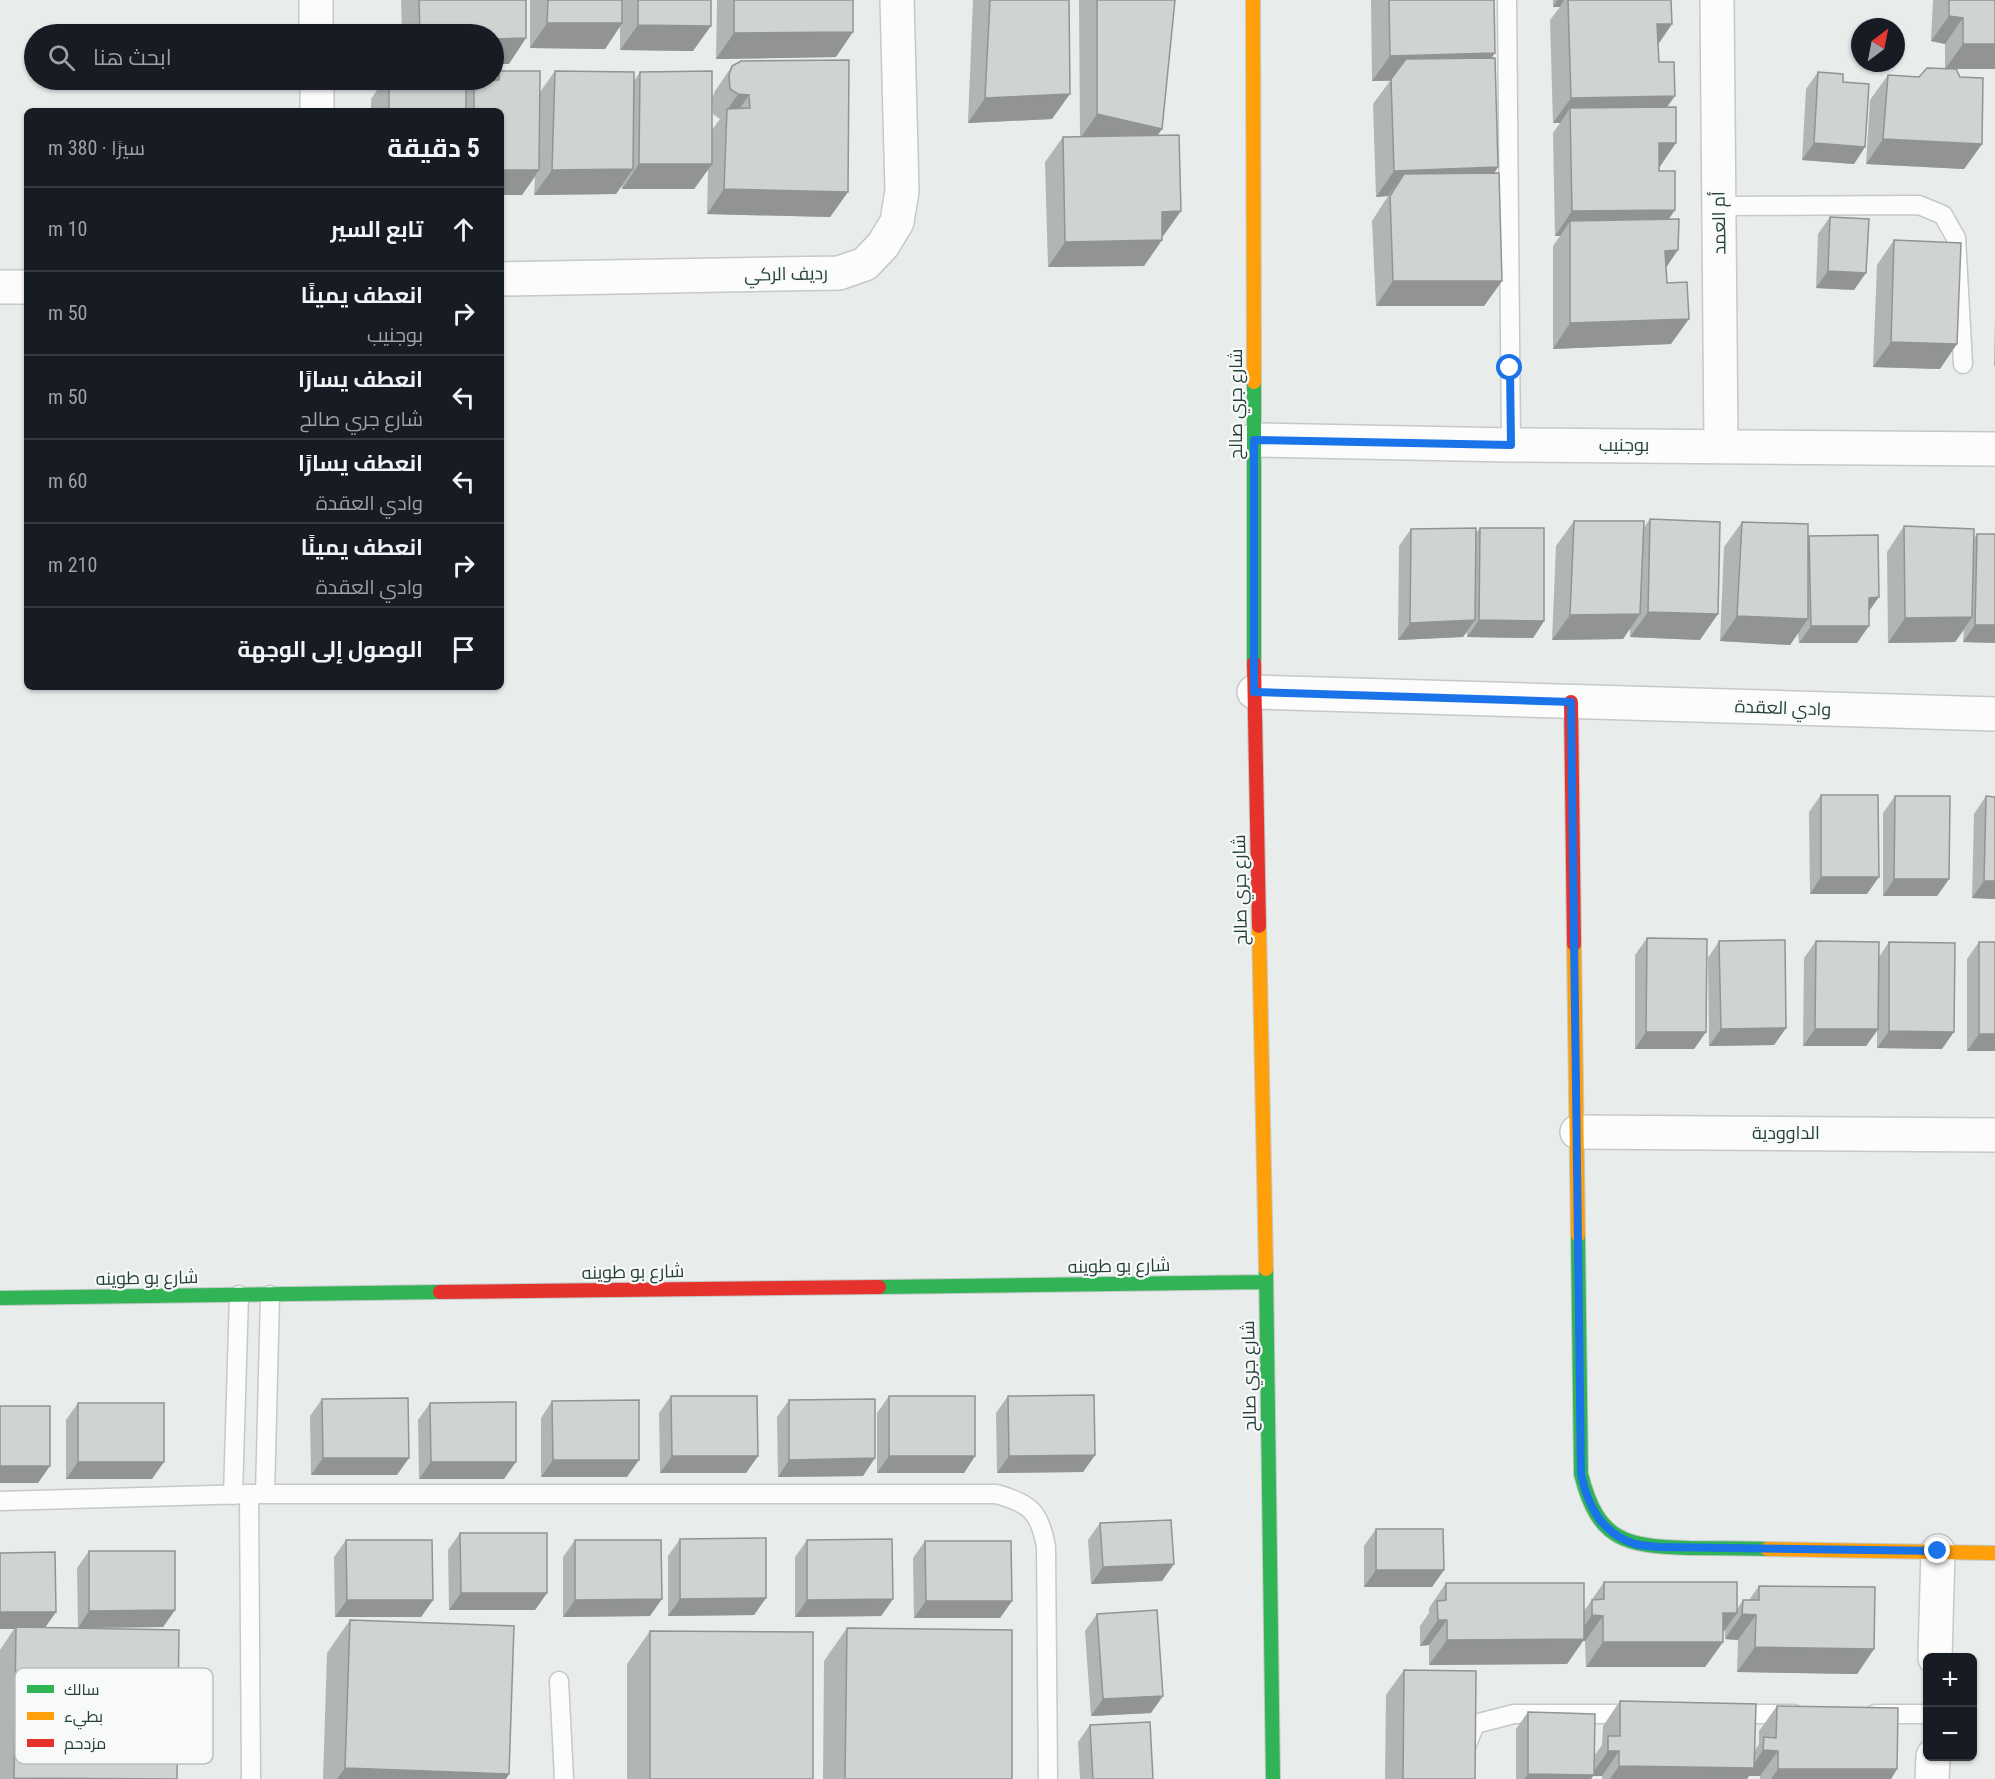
<!DOCTYPE html>
<html lang="ar">
<meta charset="utf-8">
<style>
body{margin:0;font-family:"Roboto Condensed",Cairo,sans-serif;background:#242831;color:#f1f3f6;direction:rtl}
.controls{position:absolute;right:18px;bottom:18px;display:grid;overflow:hidden;border-radius:9px;box-shadow:0 2px 4px #0004}
.controls button{width:54px;height:54px;display:grid;place-items:center;padding:0;border:0;border-bottom:2px solid #363941;background:#171b24;color:#f1f3f6;font:30px sans-serif}
.compass{position:absolute;left:1851px;top:18px;width:54px;height:54px;border-radius:50%;background:#171b24;box-shadow:0 2px 4px #0004;rotate:32deg}
.stop{position:absolute;width:18px;height:18px;margin:-14px;border:4px solid #1a73e8;border-radius:50%;background:#fff}
.stop.end{background:#1a73e8;border-color:#fff;box-shadow:0 2px 6px #0008}
.list{margin:0;padding:0;list-style:none}
h2{display:flex;justify-content:space-between;align-items:center;height:78px;margin:0;padding:0 24px;font-size:26px}
h2 small{font-size:20px;font-weight:400;color:#9ea1a6}
.list li{display:grid;grid-template-columns:39px 1fr auto;gap:18px;align-items:center;box-sizing:border-box;height:84px;padding:0 24px;border-top:2px solid #363941}
.list b{display:block;font-size:22px;white-space:nowrap}
.list p{margin:0;font-size:20px;white-space:nowrap;color:#9ea1a6}
.list em{font-size:20px;font-style:normal;color:#9ea1a6}
.icon{flex:none;width:33px;height:33px;fill:none;stroke:currentColor;stroke-width:2;stroke-linecap:round;stroke-linejoin:round}
.map{position:relative;flex:none;width:1995px;height:1779px;overflow:hidden;direction:ltr}
.search{position:absolute;background:#171b24;box-shadow:0 2px 4px #0004;left:24px;top:24px;width:480px;height:66px;display:flex;align-items:center;gap:15px;box-sizing:border-box;padding:0 21px;border-radius:33px;color:#9ea1a6;font-size:22px}
.panel{position:absolute;background:#171b24;box-shadow:0 2px 4px #0004;left:24px;top:108px;width:480px;height:582px;border-radius:9px;direction:rtl}
.map>svg:first-child{display:block}
.lines{fill:none;stroke-linecap:round;stroke-linejoin:round}
.lane-casing{stroke:#c5c9c7;stroke-width:21}
.street-casing{stroke:#c5c9c7;stroke-width:36}
.fast-casing{stroke:#c4c9c7;stroke-width:16}
.slow-casing{stroke:#c4c9c7;stroke-width:16}
.jam-casing{stroke:#c4c9c7;stroke-width:16}
.lane{stroke:#fcfcfc;stroke-width:18}
.street{stroke:#fcfcfc;stroke-width:33}
.fast{stroke:#30b455;stroke-width:14}
.slow{stroke:#ff9f0a;stroke-width:14}
.jam{stroke:#e5322d;stroke-width:14}
.wall{fill:#b2b5b5;fill-rule:evenodd}
.shaded-wall{fill:#919493}
.building{fill:#cfd3d2;stroke:#919493;stroke-width:1.5}
.route{stroke:#1a73e8;stroke-width:8}
.labels{text-anchor:middle;stroke-width:4.5;stroke-linejoin:round;paint-order:stroke}
.street-label{font-size:18px;fill:#25403a;stroke:#f7faf9}
.key{fill:#f7faf9;stroke:#b8c2c0;stroke-width:1.5}
.key-label{font-size:16px;fill:#25403a}
</style>
<div class="map">
<svg width="1995" height="1779" viewBox="0 0 1995 1779">
<rect width="100%" height="100%" fill="#e8ecea"/>
<g class="lines">
<defs>
<path id="lane" d="M1507 0 1511 445
M1719 206 1919 205 1943 215 1956 238 1963 364
M249 1494 251 1779
M265 1494 270 1295
M233 1495 239 1295
M0 1501 249 1494H996C1030 1503 1040 1512 1046 1547L1048 1779
M559 1681 564 1779
M1731 1714H1794
M1875 1714H1928
M1465 1779 1463 1755 1475 1724 1514 1714H1635"/>
<path id="street" d="M316 0V34
M1717 0 1721 445
M317 80V111
M501 279 839 273 865 264 883 245 897 222 902 191 897 0
M0 287H27
M1254 440 1511 445 1995 449
M1254 692 1995 714
M1577 1132 1995 1135
M1935 1658 1938 1551
M1932 1779 1933 1756"/>
<path id="fast" d="M1254 382V663
M1578 1235 1581 1474C1598 1542 1626 1546 1689 1548 1715 1548 1741 1548 1767 1549
M1266 1269 1273 1779
M879 1287 1266 1282
M0 1298 440 1292"/>
<path id="slow" d="M1253 0 1254 382
M1259 926 1266 1269
M1574 944 1578 1235
M1767 1549 1995 1553"/>
<path id="jam" d="M1254 663 1259 926
M1571 702 1574 944
M440 1292 879 1287"/>
</defs>
<use href="#lane" class="lane-casing"/>
<use href="#street" class="street-casing"/>
<use href="#fast" class="fast-casing"/>
<use href="#slow" class="slow-casing"/>
<use href="#jam" class="jam-casing"/>
<use href="#lane" class="lane"/>
<use href="#street" class="street"/>
<use href="#fast" class="fast"/>
<use href="#slow" class="slow"/>
<use href="#jam" class="jam"/>
</g>
<path class="wall" d="M401 0H526L509 64H494V34H402Z
M530 0H711L693 51 620 50V27L605 49 530 48Z
M717 0H853L836 57 716 59Z
M973 0H1069L1052 119 968 123Z
M1079 0H1175L1158 135 1181 211 1163 236H1162V240L1144 266 1048 267 1045 162 1063 137H1080Z
M1371 0H1494L1491 58 1498 167 1494 173 1502 281 1484 306H1376L1372 221 1388 196 1376 197 1373 104 1390 81H1372Z
M1553 0H1671L1672 24 1658 44 1659 62 1666 107 1659 168 1669 219 1666 268 1671 344 1553 349V246L1560 236H1555L1553 133 1560 123H1553L1550 20 1560 7H1553Z
M1933 0H1995L1949 69 1982 144 1964 169 1866 164 1870 100 1888 75 1919 77 1945 69V44L1931 41Z
M732 66 848 192 830 217 707 214 708 170 694 189H622V186L616 194 534 195 535 177 522 195H501V111H371V99L384 80H466V90L473 80H494L499 71 540 92 555 71 634 81 640 72 712 99 715 91ZM712 103 713 114 720 119 712 130Z
M1818 72 1843 82 1865 147 1854 164 1802 160 1806 89Z
M1830 217 1854 290 1816 288 1818 234Z
M1894 240 1940 369 1873 367 1877 265Z
M1995 315V366H1994Z
M1650 519 1700 640 1630 637V628L1623 639 1552 640 1556 546 1574 521 1643 529Z
M1742 522 1808 537 1869 611 1857 643H1799L1798 633 1790 645 1720 641 1724 547Z
M1904 526 1974 538 1977 534 1995 643 1963 642 1964 630 1955 642 1888 643 1887 552Z
M1480 528 1544 621 1533 638 1467 637V632L1463 637 1398 640 1399 546 1411 529 1476 533Z
M1821 795 1867 894H1810L1809 812Z
M1895 796 1949 879 1937 896H1883V813Z
M1986 796 1995 797V899L1972 898 1974 814Z
M1647 938 1706 1032 1694 1049H1635V955Z
M1719 941 1786 1028 1774 1045 1709 1046 1708 958Z
M1816 941 1879 957 1889 942 1942 1049 1877 1048V1031L1866 1046H1803L1804 958Z
M1979 942H1995V1051H1967V959Z
M671 1396 758 1456 746 1473H660L659 1413Z
M889 1396 975 1456 964 1473H877V1413Z
M1008 1396 1095 1455 1083 1472 997 1473 996 1413Z
M322 1399 397 1475H311L310 1416Z
M789 1400 863 1476 778 1477 777 1417Z
M552 1401 627 1477H541V1418Z
M78 1403 152 1479H66V1420Z
M430 1403 504 1479H419L418 1420Z
M1100 1523 1162 1581 1091 1584 1088 1540Z
M1376 1529 1444 1570 1432 1587H1364V1546Z
M460 1533 547 1593 535 1610H449L448 1550Z
M680 1539 766 1598 754 1615 668 1616V1556Z
M346 1540 433 1600 421 1617H335L334 1557Z
M575 1540 650 1616 563 1617V1557Z
M807 1540 893 1599 881 1616 795 1617V1557Z
M925 1541 1012 1601 1000 1618H914L913 1558Z
M89 1551 175 1610 163 1627 82 1628 177 1779H0V1650L14 1629H0L56 1612 45 1627 78 1628 77 1568Z
M1604 1582 1737 1609 1743 1600H1749L1759 1586 1874 1649 1857 1674 1737 1672 1738 1640 1725 1639V1629L1723 1632V1642L1705 1667H1586L1585 1641H1583L1567 1664 1429 1665V1645L1420 1646V1626L1429 1613V1608L1446 1583 1584 1611Z
M1097 1614 1151 1713 1091 1716 1085 1631Z
M350 1620 506 1779H323L327 1653Z
M847 1628 1012 1779H823L824 1661Z
M650 1631 813 1779H627V1664Z
M1404 1670 1475 1779H1385L1386 1695Z
M1620 1701 1755 1750 1759 1744V1731L1777 1706 1897 1769 1891 1779H1760V1776H1749L1747 1779H1602V1776H1593L1591 1779H1516V1729L1528 1712 1594 1756 1602 1745 1603 1726Z
M1090 1725 1153 1779H1080L1078 1742Z"/>
<path class="shaded-wall" d="M1557 0H1564L1560 7H1553Z
M1949 16 1963 18 1945 44 1931 41Z
M547 23H622L605 49 530 48Z
M1657 24H1672L1655 49Z
M638 25 711 26 693 51 620 50Z
M853 32 836 57 716 59 734 33Z
M526 38 509 64H494V39Z
M1963 44H1995V69H1945Z
M1495 53 1477 78 1372 81 1390 56Z
M738 94 749 95 732 120 727 110Z
M1070 94 1052 119 968 123 985 98Z
M1675 96 1657 121 1570 108 1560 123H1553L1571 98Z
M1097 114 1162 129 1145 154 1080 139Z
M1883 139 1982 144 1964 169 1866 164Z
M1659 143H1676L1659 168Z
M1814 143 1865 147 1854 164 1802 160Z
M639 164H712L694 189H622Z
M1498 167 1481 192 1404 174 1388 196 1376 197 1394 171Z
M633 169 616 194 534 195 552 170Z
M501 170H539L522 195H501Z
M724 189 848 192 830 217 707 214Z
M1675 210 1658 235 1570 221 1560 236H1555L1572 211Z
M1181 211 1163 236 1144 237 1162 212Z
M1162 240 1144 266 1048 267 1065 242Z
M1678 250 1661 275 1665 251Z
M1828 271 1866 273 1854 290 1816 288Z
M1393 281H1502L1484 306H1376Z
M1689 319 1671 344 1553 349 1570 323Z
M1891 342 1957 344 1940 369 1873 367Z
M1879 597 1867 614 1869 598Z
M1648 612 1718 614 1700 640 1630 637Z
M1640 614 1623 639 1552 640 1570 615Z
M1737 616 1808 619 1790 645 1720 641Z
M1972 617 1955 642 1888 643 1905 618Z
M1475 620 1463 637 1398 640 1410 623Z
M1479 620 1544 621 1533 638 1467 637Z
M1975 625H1995V643L1963 642Z
M1811 626H1869L1857 643H1799Z
M1821 877H1879L1867 894H1810Z
M1894 879H1949L1937 896H1883Z
M1984 881H1995V899L1972 898Z
M1786 1028 1774 1045 1709 1046 1721 1029Z
M1815 1029H1878L1866 1046H1803Z
M1889 1031 1954 1032 1942 1049 1877 1048Z
M1646 1032H1706L1694 1049H1635Z
M1979 1034H1995V1051H1967Z
M1095 1455 1083 1472 997 1473 1009 1456Z
M672 1456H758L746 1473H660Z
M889 1456H975L964 1473H877Z
M323 1458H409L397 1475H311Z
M875 1458 863 1476 778 1477 789 1460Z
M553 1460H639L627 1477H541Z
M78 1462H164L152 1479H66Z
M431 1462H516L504 1479H419Z
M0 1466H50L38 1483H0Z
M1174 1564 1162 1581 1091 1584 1103 1567Z
M1376 1570H1444L1432 1587H1364Z
M461 1593H547L535 1610H449Z
M766 1598 754 1615 668 1616 680 1599Z
M662 1599 650 1616 563 1617 575 1600Z
M893 1599 881 1616 795 1617 807 1600Z
M347 1600H433L421 1617H335Z
M926 1601H1012L1000 1618H914Z
M175 1610 163 1627 78 1628 89 1611Z
M0 1612H56L44 1629 16 1627 14 1629H0Z
M1723 1613H1737L1719 1638Z
M1742 1614 1756 1615 1738 1640 1725 1639Z
M1592 1615 1603 1616 1585 1641H1583L1567 1664 1429 1665 1447 1640 1575 1639Z
M1438 1620H1447L1429 1645 1420 1646Z
M1603 1642H1723L1705 1667H1586Z
M1755 1647 1874 1649 1857 1674 1737 1672Z
M1163 1696 1151 1713 1091 1716 1103 1699Z
M1763 1750 1778 1751 1760 1776H1749L1747 1779H1610L1619 1766 1751 1768Z
M1608 1751H1619L1602 1776H1593L1591 1779H1524L1528 1774H1592Z
M345 1768 509 1774 506 1779H337Z
M1778 1769H1897L1891 1779H1771Z"/>
<path class="building" d="M419 0H526V38L494 39V34H420Z
M548 0H622V23H547Z
M638 0H711V26L638 25Z
M734 0H853V32L734 33Z
M990 0H1069L1070 94 985 98Z
M1097 0H1175L1162 129 1097 114Z
M1389 0H1494L1495 53 1390 56Z
M1568 0H1671L1672 24H1657L1659 62H1674L1675 96 1571 98Z
M1949 0H1995V44H1963V18L1949 16Z
M1495 58 1498 167 1394 171 1391 79 1406 59Z
M849 60 848 192 724 189 727 109 750 108 749 95 738 94 730 89 729 75 732 66 741 61Z
M1927 68 1956 69 1960 77 1983 78 1982 144 1883 139 1888 75 1919 77Z
M499 71H540L539 170H501V111H474V80H499Z
M555 71 634 72 633 169 552 170Z
M712 71V164H639L640 72Z
M1818 72 1843 74V82L1869 84 1865 147 1814 143Z
M389 80H466V111H389Z
M1676 107V143H1659V171H1675V210L1572 211 1570 108Z
M1179 135 1181 211 1162 212V240L1065 242 1063 137Z
M1499 173 1502 281H1393L1390 196 1404 174Z
M1830 217 1869 219 1866 273 1828 271Z
M1679 219 1678 250 1665 251 1667 283 1687 282 1689 319 1570 323V221Z
M1894 240 1961 243 1957 344 1891 342Z
M1650 519 1720 522 1718 614 1648 612Z
M1574 521H1644L1640 614 1570 615Z
M1742 522 1808 524V619L1737 616Z
M1904 526 1974 529 1972 617 1905 618Z
M1476 528 1475 620 1410 623 1411 529Z
M1480 528H1544V621L1479 620Z
M1977 534H1995V625H1975Z
M1878 535 1879 597 1869 598V626H1811L1809 536Z
M1821 795H1878L1879 877H1821Z
M1895 796H1950L1949 879H1894Z
M1986 796 1995 797V881H1984Z
M1647 938 1707 939 1706 1032H1646Z
M1785 940 1786 1028 1721 1029 1719 941Z
M1816 941 1879 942 1878 1029H1815Z
M1889 942 1955 943 1954 1032 1889 1031Z
M1979 942H1995V1034H1979Z
M1094 1395 1095 1455 1009 1456 1008 1396Z
M671 1396H757L758 1456H672Z
M889 1396H975V1456H889Z
M408 1398 409 1458H323L322 1399Z
M875 1399V1458L789 1460V1400Z
M639 1400V1460H553L552 1401Z
M516 1402V1462H431L430 1403Z
M78 1403H164V1462H78Z
M0 1406H50V1466H0Z
M1171 1520 1174 1564 1103 1567 1100 1523Z
M1376 1529H1443L1444 1570H1376Z
M460 1533H547V1593H461Z
M766 1538V1598L680 1599V1539Z
M892 1539 893 1599 807 1600V1540Z
M346 1540H432L433 1600H347Z
M575 1540H661L662 1599 575 1600Z
M925 1541H1011L1012 1601H926Z
M89 1551H175V1610L89 1611Z
M55 1552 56 1612H0V1553Z
M1604 1582H1737V1613H1723V1642H1603V1616L1592 1615V1600L1604 1599Z
M1446 1583H1584V1639L1447 1640V1620H1438L1437 1601 1446 1600Z
M1759 1586 1875 1587 1874 1649 1755 1647 1756 1615 1742 1614 1743 1600H1759Z
M1157 1610 1163 1696 1103 1699 1097 1614Z
M350 1620 514 1626 509 1774 345 1768Z
M16 1627 179 1630 177 1779 14 1778Z
M847 1628 1012 1630V1779H845Z
M650 1631 813 1632V1779H650Z
M1404 1670 1476 1671 1475 1779H1403Z
M1620 1701 1756 1704 1754 1768 1619 1766V1751H1608V1736H1620Z
M1777 1706 1898 1708 1897 1769H1778V1751L1763 1750 1764 1737 1776 1738Z
M1528 1712 1595 1714 1594 1775 1528 1774Z
M1150 1722 1153 1779H1093L1090 1725Z"/>
<g class="lines">
<path class="route" d="M1510 368 1511 445 1254 440V692L1571 702 1581 1474C1588 1506 1601 1533 1635 1544 1643 1546 1651 1546 1659 1547L1938 1551"/>
</g>
<g class="labels">
<g class="street-label">
<text transform="translate(1719 223) rotate(-91)" y="6">أم العمد</text>
<text transform="translate(786 274) rotate(-1)" y="6">رديف الركي</text>
<text transform="translate(1236 404) rotate(-90)" y="6">شارع جري صالح</text>
<text x="1624" y="451">بوجنيب</text>
<text transform="translate(1783 708) rotate(2)" y="6">وادي العقدة</text>
<text transform="translate(1240 890) rotate(-91)" y="6">شارع جري صالح</text>
<text x="1786" y="1139">الداوودية</text>
<text transform="translate(1119 1266) rotate(-1)" y="6">شارع بو طوينه</text>
<text transform="translate(633 1272) rotate(-1)" y="6">شارع بو طوينه</text>
<text transform="translate(147 1278) rotate(-1)" y="6">شارع بو طوينه</text>
<text transform="translate(1249 1376) rotate(-91)" y="6">شارع جري صالح</text>
</g>
</g>
<rect x="15" y="1668" width="198" height="96" rx="9" class="key"/>
<rect x="27" y="1685" width="27" height="8" fill="#30b455"/>
<rect x="27" y="1712" width="27" height="8" fill="#ff9f0a"/>
<rect x="27" y="1739" width="27" height="8" fill="#e5322d"/>
<g class="key-label">
<text x="64" y="1695">سالك</text>
<text x="64" y="1722">بطيء</text>
<text x="64" y="1749">مزدحم</text>
</g>
</svg>
<div class="controls">
<button>+</button>
<button>−</button>
</div>
<svg class="compass" viewBox="-18 -18 36 36"><path d="M0-13l5 13h-10z" fill="#e53935"/><path d="M0 13l5-13h-10z" fill="#9ea1a6"/></svg>
<div class="stop" style="left:1510px;top:368px"></div>
<div class="stop end" style="left:1938px;top:1551px"></div>
<div class="search"><svg class="icon" aria-label="search" viewBox="0 0 24 24"><circle cx="10" cy="10" r="6"/><path d="M15 15l6 6"/></svg>ابحث هنا</div>
<section class="panel">
<h2>5 دقيقة<small>سيرًا · 380 m</small></h2>
<ul class="list">
<li><svg class="icon" aria-label="ahead" viewBox="0 0 24 24"><path d="M12 20V5M6 11l6-6 6 6"/></svg><div><b>تابع السير</b></div><em>10 m</em></li>
<li><svg class="icon" aria-label="right" viewBox="0 0 24 24"><path d="M7 20v-9h11M14 6l5 5-5 5"/></svg><div><b>انعطف يمينًا</b><p>بوجنيب</p></div><em>50 m</em></li>
<li><svg class="icon" aria-label="left" viewBox="0 0 24 24"><path d="M17 20v-9H6M10 6l-5 5 5 5"/></svg><div><b>انعطف يسارًا</b><p>شارع جري صالح</p></div><em>50 m</em></li>
<li><svg class="icon" aria-label="left" viewBox="0 0 24 24"><path d="M17 20v-9H6M10 6l-5 5 5 5"/></svg><div><b>انعطف يسارًا</b><p>وادي العقدة</p></div><em>60 m</em></li>
<li><svg class="icon" aria-label="right" viewBox="0 0 24 24"><path d="M7 20v-9h11M14 6l5 5-5 5"/></svg><div><b>انعطف يمينًا</b><p>وادي العقدة</p></div><em>210 m</em></li>
<li><svg class="icon" aria-label="arrive" viewBox="0 0 24 24"><path d="M6 21V4h12l-3 4 3 4H6"/></svg><div><b>الوصول إلى الوجهة</b></div></li>
</ul>
</section>
</div>
